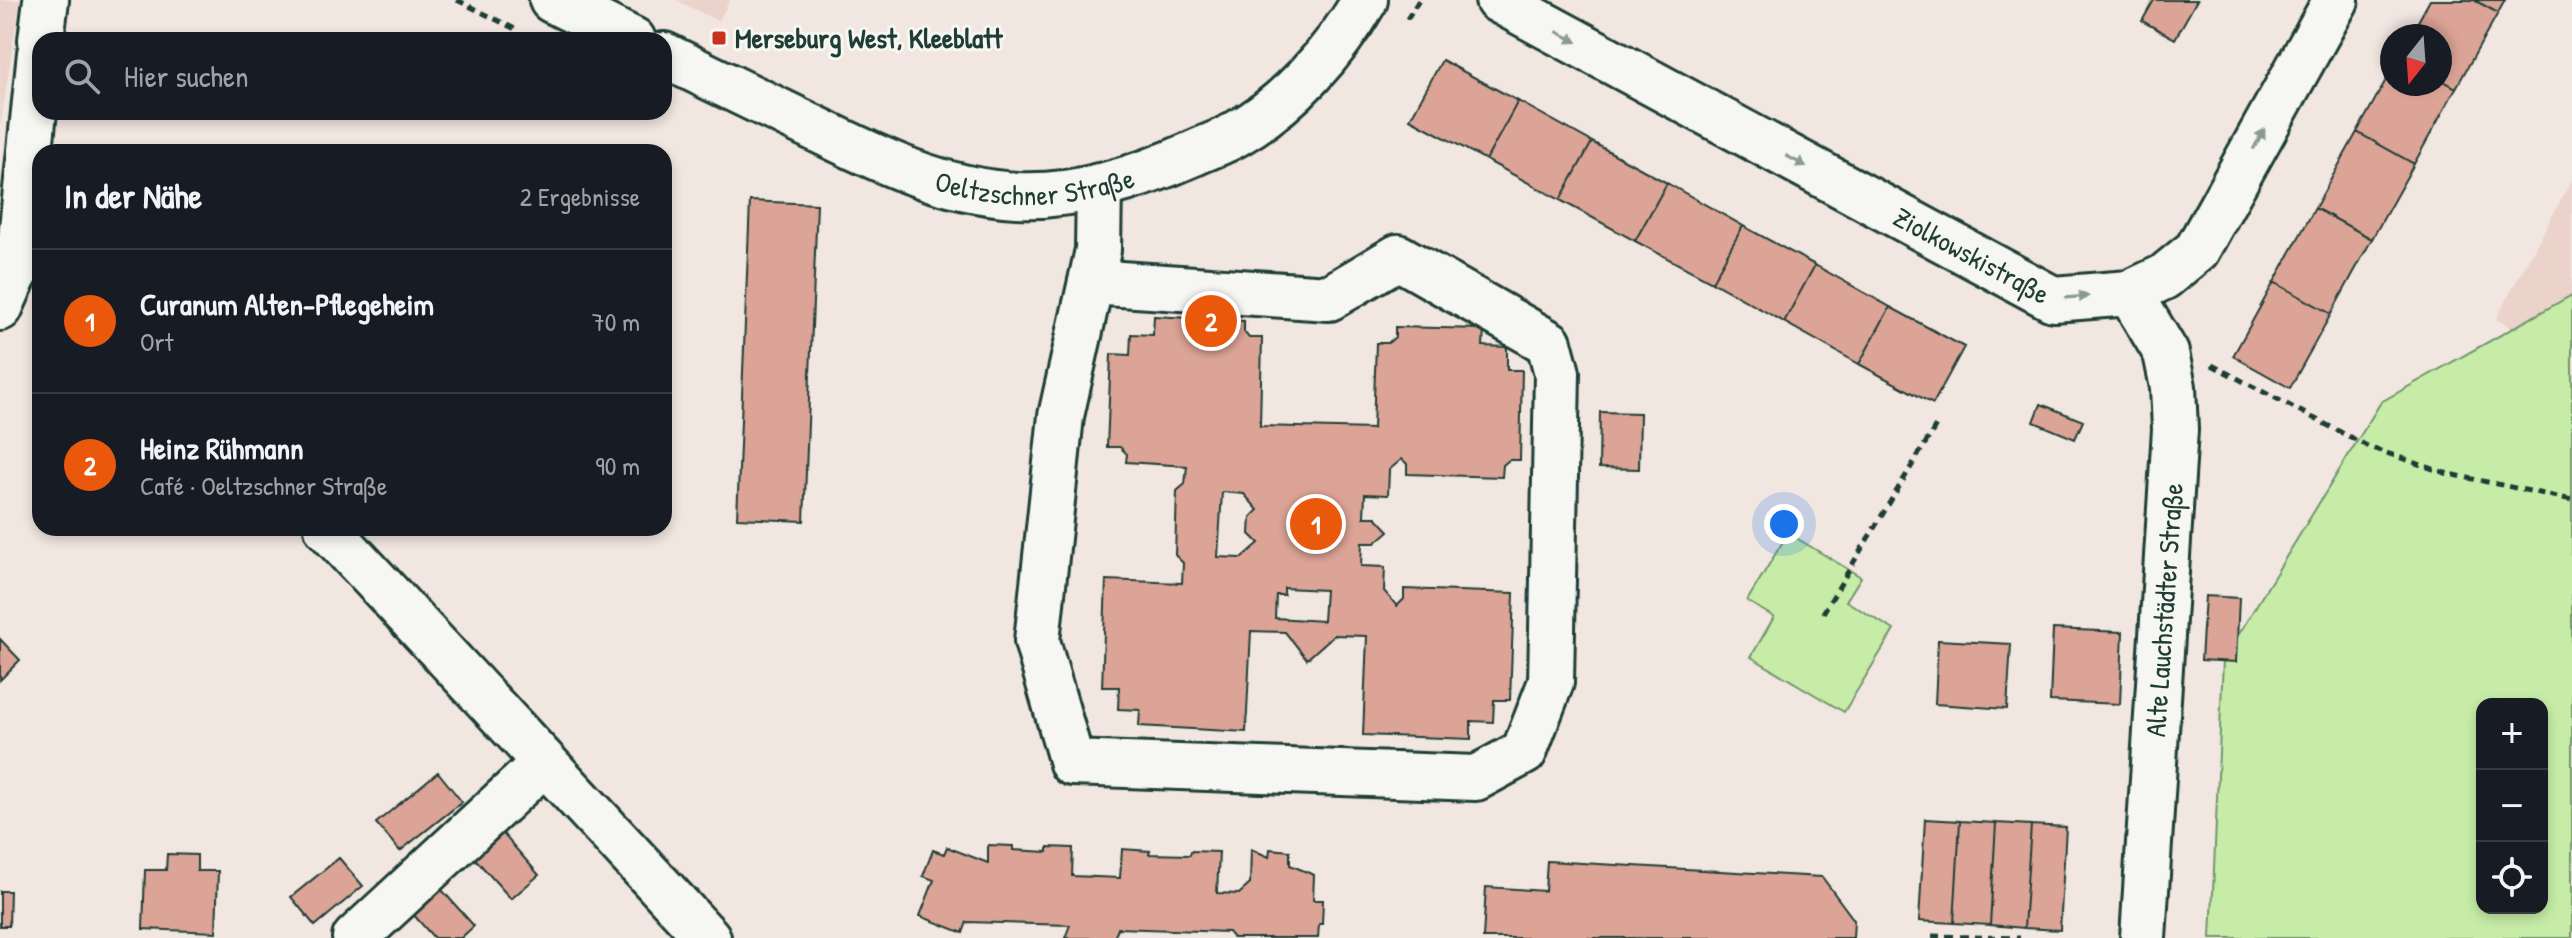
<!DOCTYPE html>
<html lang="de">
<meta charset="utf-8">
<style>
body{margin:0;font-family:"Patrick Hand",sans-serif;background:#242831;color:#f1f3f6}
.controls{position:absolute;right:24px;bottom:24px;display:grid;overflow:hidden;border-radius:16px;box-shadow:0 4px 12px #0003}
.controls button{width:72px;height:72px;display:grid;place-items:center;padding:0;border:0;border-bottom:2px solid #363941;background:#171b24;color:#f1f3f6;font:40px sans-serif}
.compass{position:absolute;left:2380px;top:24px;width:72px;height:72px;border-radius:50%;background:#171b24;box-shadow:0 4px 12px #0003;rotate:197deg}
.you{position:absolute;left:1784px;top:524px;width:28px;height:28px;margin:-20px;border:6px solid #fff;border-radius:50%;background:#1a73e8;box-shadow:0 0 0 12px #1a73e833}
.badge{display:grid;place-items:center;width:52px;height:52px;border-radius:50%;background:#ea580c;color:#fff;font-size:26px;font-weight:700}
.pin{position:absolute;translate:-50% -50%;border:4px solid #fff;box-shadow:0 2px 8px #0006}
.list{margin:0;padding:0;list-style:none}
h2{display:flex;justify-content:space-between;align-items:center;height:104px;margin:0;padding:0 32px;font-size:34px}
h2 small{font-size:26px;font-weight:400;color:#9ea1a6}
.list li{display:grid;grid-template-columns:52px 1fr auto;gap:24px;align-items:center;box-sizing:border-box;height:144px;padding:0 32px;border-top:2px solid #363941}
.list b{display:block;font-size:30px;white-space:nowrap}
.list p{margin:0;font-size:26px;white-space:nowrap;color:#9ea1a6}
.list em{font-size:26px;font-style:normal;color:#9ea1a6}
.icon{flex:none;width:44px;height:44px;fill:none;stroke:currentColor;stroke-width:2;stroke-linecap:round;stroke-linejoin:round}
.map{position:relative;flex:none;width:2572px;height:938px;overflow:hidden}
.search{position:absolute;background:#171b24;box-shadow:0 4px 12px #0003;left:32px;top:32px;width:640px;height:88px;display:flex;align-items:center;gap:20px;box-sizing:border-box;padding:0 28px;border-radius:24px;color:#9ea1a6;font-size:30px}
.panel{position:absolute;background:#171b24;box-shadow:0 4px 12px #0003;left:32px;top:144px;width:640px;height:392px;border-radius:24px}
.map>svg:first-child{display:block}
.built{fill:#ebd2ca}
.green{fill:#c6eca7;stroke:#72946e;stroke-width:2;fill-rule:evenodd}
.building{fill:#dca496;stroke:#1f3d34;stroke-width:2;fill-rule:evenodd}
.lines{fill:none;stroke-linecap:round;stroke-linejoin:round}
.minor-casing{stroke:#1f3d34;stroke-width:50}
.path{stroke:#1f3d34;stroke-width:5;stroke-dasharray:8 6;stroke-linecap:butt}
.minor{stroke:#f6f6f2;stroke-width:44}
.oneway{fill:#8a9a93}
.poi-dot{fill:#c8321e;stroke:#f6f6f2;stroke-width:3}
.labels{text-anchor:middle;stroke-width:6;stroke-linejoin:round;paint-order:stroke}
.poi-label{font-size:28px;font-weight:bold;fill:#1f3d34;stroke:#f6f6f2;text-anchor:start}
.street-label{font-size:28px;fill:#1f3d34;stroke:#f6f6f2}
</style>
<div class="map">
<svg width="2572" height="938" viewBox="0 0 2572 938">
<rect width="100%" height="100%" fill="#f1e6e0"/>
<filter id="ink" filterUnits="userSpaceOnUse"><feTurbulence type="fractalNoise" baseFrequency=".0125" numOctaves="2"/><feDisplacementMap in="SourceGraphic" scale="16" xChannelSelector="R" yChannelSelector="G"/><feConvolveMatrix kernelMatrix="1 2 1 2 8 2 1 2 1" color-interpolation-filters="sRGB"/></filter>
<g filter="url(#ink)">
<path class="built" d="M0 0H20L0 126Z
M676 0H730L718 21Z
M2572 180V362L2496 319Z"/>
<path class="green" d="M2572 295V938H2211L2223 660 2381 402ZM2482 704H2542V908H2482Z
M1788 533 1861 577 1846 601 1894 630 1844 712 1751 657 1774 617 1747 601Z"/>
<path class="building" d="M2154 0H2197L2175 39 2142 21Z
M2430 0H2474L2498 13 2456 88 2440 79V36H2410Z
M2474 0H2505L2498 13Z
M1442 60 1518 101 1486 160 1410 119Z
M2392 69V84H2440V79L2456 88 2414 164 2357 132Z
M1518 101 1592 142 1560 200 1486 160Z
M2357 132 2414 164 2372 239 2315 208Z
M1592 142 1667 183 1635 241 1560 200Z
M1667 183 1743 226 1712 282 1635 241Z
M750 201 817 204 804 521 737 518Z
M2315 208 2372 239 2331 314 2274 282Z
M1743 226 1815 265 1784 322 1712 282Z
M1815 265 1890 307 1859 364 1784 322Z
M2274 282 2331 314 2290 388 2233 356Z
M1890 307 1964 347 1933 404 1859 364Z
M1154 316 1244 321V332L1249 338H1262L1260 426 1373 429 1376 343H1388L1395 337V327L1484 329 1483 346 1507 347V370H1522L1520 460H1509L1503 465 1502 477 1407 474V464L1402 459 1389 470 1388 495 1365 494 1364 517H1376L1389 531 1375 543H1362L1361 566 1385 567 1384 591 1397 606 1404 599V589L1514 593 1510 700H1494L1493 722 1471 721V739L1363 735 1367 636 1334 635 1307 659 1285 632 1251 631 1246 732 1139 726 1140 710 1118 709 1119 687H1102L1106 580 1182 583 1183 563 1175 555 1177 491 1185 484 1187 466 1126 462 1127 454 1120 447H1107L1111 354 1130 355 1131 334 1153 335ZM1222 492 1244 494 1258 510 1251 517 1250 534 1259 543 1242 558 1218 557ZM1284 588 1325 590 1323 621 1275 618 1276 595H1284Z
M2041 404 2083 421 2075 439 2034 422Z
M1600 412 1640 413 1639 469 1599 468Z
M2205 596 2239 598 2236 662 2201 660Z
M2053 629 2123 632 2120 704 2050 701Z
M0 639 20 660 0 680Z
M1938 640 2011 644 2007 709 1935 704Z
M438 772 462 802 400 851 376 823Z
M1925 819 1960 821 1954 923 1919 921Z
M1960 821 1996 823 1990 925 1954 923Z
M1996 823 2031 825 2024 928 1990 925Z
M2031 825 2066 827 2060 930 2024 928Z
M498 828 539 875 511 899 470 853Z
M988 845 1013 846V850L1048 852V847L1073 848 1072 876 1120 878 1122 849 1150 851 1149 854 1190 855 1191 851 1219 852 1217 893 1239 894 1250 884 1251 849 1269 857 1270 849 1290 851V865L1314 875 1313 900H1323L1322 924H1319L1318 938H1233L1228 932 1118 928 1114 938H1065L1070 925 967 922 963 933 920 916 934 880 923 876 933 850 944 854 947 847 988 863Z
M167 854 197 855V871H218L216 932 143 929 145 870H166Z
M339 858 363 886 315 926 291 897Z
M1547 861 1822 877 1854 920 1853 938H1483L1486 887 1545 891Z
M433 880 474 926 461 938H434L405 905Z
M0 891H10L9 926H0Z"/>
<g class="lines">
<defs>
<g id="minor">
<path d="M552 0 633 40"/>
<path id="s1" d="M1498 0 2053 299 2130 293 2164 277 2197 250 2336 0"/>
<path d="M41 40 46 0"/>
<path id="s2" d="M664 55C711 78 758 101 806 124 873 157 940 191 1017 195 1076 198 1138 178 1192 154 1207 147 1223 142 1236 134 1289 104 1335 52 1365 0"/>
<path d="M1091 282 1329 298 1398 257 1549 343 1557 373 1551 682 1524 752 1476 778 1072 763 1037 641 1061 416 1098 250 1099 186"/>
<path d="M2130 293 2166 353 2173 387 2175 429 2143 938"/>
<path d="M0 308 18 267 40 53"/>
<path d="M327 528 708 938"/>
<path d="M355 938 544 763"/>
</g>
</defs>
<use href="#minor" class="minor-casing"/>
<path class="path" d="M457 0 517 30
M1407 19 1419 0
M2212 365 2369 447 2445 473 2572 500
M1823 613 1937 424
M1932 936 2020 938"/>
<use href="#minor" class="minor"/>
</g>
<defs><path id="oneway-solid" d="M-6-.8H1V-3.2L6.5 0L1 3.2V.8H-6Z" transform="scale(2)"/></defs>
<g class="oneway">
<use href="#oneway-solid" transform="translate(1567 37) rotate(28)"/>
<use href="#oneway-solid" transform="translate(2259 139) rotate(-61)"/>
<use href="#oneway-solid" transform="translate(1796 161) rotate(28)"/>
<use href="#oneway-solid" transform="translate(2077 297) rotate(-4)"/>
</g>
</g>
<rect class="poi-dot" x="711" y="30" width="16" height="16" rx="4"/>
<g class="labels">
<g class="poi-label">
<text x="735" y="48">Merseburg West, Kleeblatt</text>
</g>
<g class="street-label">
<text dy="10" stroke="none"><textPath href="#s2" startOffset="400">Oeltzschner Straße</textPath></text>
<text dy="10" stroke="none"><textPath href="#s1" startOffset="538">Ziolkowskistraße</textPath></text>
<text transform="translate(2164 610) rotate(-86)" y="10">Alte Lauchstädter Straße</text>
</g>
</g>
</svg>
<div class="controls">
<button>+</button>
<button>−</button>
<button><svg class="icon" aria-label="locate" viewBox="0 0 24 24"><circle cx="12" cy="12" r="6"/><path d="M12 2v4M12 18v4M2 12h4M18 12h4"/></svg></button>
</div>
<svg class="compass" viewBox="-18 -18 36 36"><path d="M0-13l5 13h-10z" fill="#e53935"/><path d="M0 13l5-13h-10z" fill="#9ea1a6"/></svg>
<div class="you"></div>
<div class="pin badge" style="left:1316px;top:524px">1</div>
<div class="pin badge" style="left:1211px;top:321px">2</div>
<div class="search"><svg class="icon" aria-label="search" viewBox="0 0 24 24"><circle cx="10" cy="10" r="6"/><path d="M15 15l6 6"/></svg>Hier suchen</div>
<section class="panel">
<h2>In der Nähe<small>2 Ergebnisse</small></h2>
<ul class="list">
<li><span class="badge">1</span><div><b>Curanum Alten-Pflegeheim</b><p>Ort</p></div><em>70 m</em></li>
<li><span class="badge">2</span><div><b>Heinz Rühmann</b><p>Café · Oeltzschner Straße</p></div><em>90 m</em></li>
</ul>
</section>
</div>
